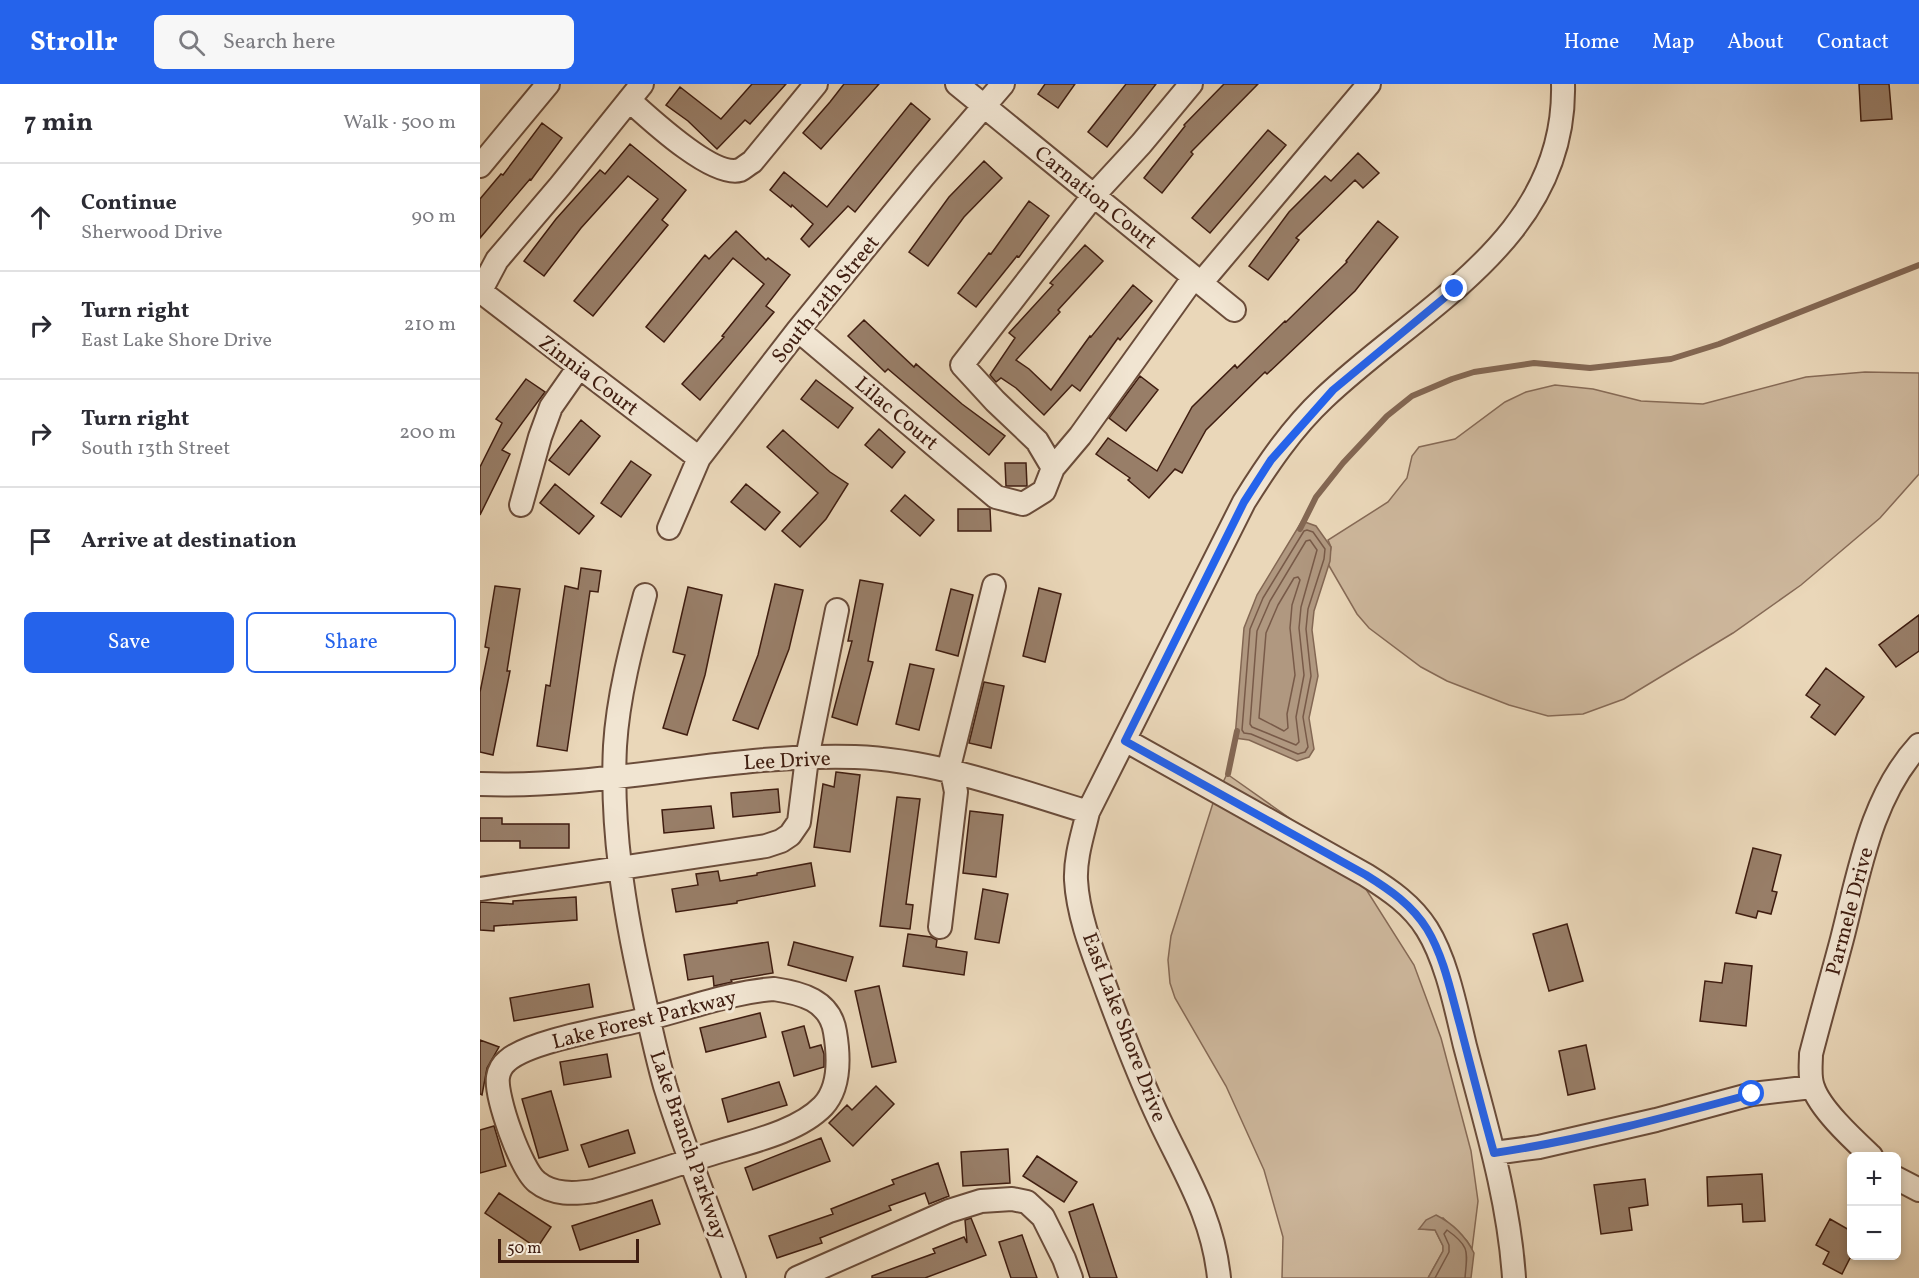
<!DOCTYPE html>
<meta charset="utf-8">
<style>
body{margin:0;font-family:Vollkorn,serif;background:#f7f7f7;color:#2b2b33}
.controls{position:absolute;right:18px;bottom:18px;display:grid;overflow:hidden;border-radius:9px;box-shadow:0 3px 9px #0003}
.controls button{width:54px;height:54px;display:grid;place-items:center;padding:0;border:0;border-bottom:2px solid #e1e1e2;background:#fff;color:#2b2b33;font:30px sans-serif}
.scale{position:absolute;left:18px;bottom:15px;width:141px;box-sizing:border-box;padding-left:6px;border:3px solid #3f1d10;border-top:0;font-size:16px;line-height:21px;white-space:nowrap;color:#3f1d10;-webkit-text-stroke:4px #f1e5d2;paint-order:stroke}
.stop{position:absolute;width:18px;height:18px;margin:-14px;border:4px solid #2563eb;border-radius:50%;background:#fff}
.stop.end{background:#2563eb;border-color:#fff;box-shadow:0 2px 6px #0008}
.list{margin:0;padding:0;list-style:none}
h2{display:flex;justify-content:space-between;align-items:center;height:78px;margin:0;padding:0 24px;font-size:26px}
h2 small{font-size:20px;font-weight:400;color:#7c7c81}
.list li{display:grid;grid-template-columns:39px 1fr auto;gap:18px;align-items:center;box-sizing:border-box;height:108px;padding:0 24px;border-top:2px solid #e1e1e2}
.list b{display:block;font-size:22px;white-space:nowrap}
.list p{margin:0;font-size:20px;white-space:nowrap;color:#7c7c81}
.list em{font-size:20px;font-style:normal;color:#7c7c81}
.actions{display:flex;gap:12px;padding:18px 24px}
.actions a{flex:1;padding:14px 0;border:2px solid #2563eb;border-radius:9px;text-align:center;font-size:21px;color:#2563eb}
.actions .main{background:#2563eb;color:#fff}
.icon{flex:none;width:33px;height:33px;fill:none;stroke:currentColor;stroke-width:2;stroke-linecap:round;stroke-linejoin:round}
.map{position:relative;flex:none;width:1439px;height:1194px;overflow:hidden}
header{display:flex;align-items:center;gap:36px;box-sizing:border-box;height:84px;padding:0 30px;background:#2563eb;color:#fff}
header strong{font-size:28px}
nav{display:flex;gap:33px;margin-inline-start:auto;font-size:21px}
.search{width:420px;height:54px;background:#f7f7f7;display:flex;align-items:center;gap:15px;box-sizing:border-box;padding:0 21px;border-radius:9px;color:#7c7c81;font-size:22px}
main{display:flex}
aside{flex:1;background:#fff}
.map>svg:first-child{display:block}
.green{fill:#cdb79c;stroke:#866a56;stroke-width:1.5}
.water{fill:#b09880;stroke:#836753;stroke-width:1.5}
.lines{fill:none;stroke-linecap:round;stroke-linejoin:round}
.shore{stroke:#785a48;stroke-width:1.5}
.stream{stroke:#836753;stroke-width:6}
.building{fill:#987e68;stroke:#3f1d10;stroke-width:1.5}
.minor-casing{stroke:#6a4c3a;stroke-width:26}
.minor{stroke:#f1e5d2;stroke-width:22}
.route{stroke:#2563eb;stroke-width:8}
.labels{text-anchor:middle;stroke-width:6;stroke-linejoin:round;paint-order:stroke}
.street-label{font-size:21px;fill:#3f1d10;stroke:#f1e5d2}
</style>
<header>
<strong>Strollr</strong>
<div class="search"><svg class="icon" aria-label="search" viewBox="0 0 24 24"><circle cx="10" cy="10" r="6"/><path d="M15 15l6 6"/></svg>Search here</div>
<nav><a>Home</a><a>Map</a><a>About</a><a>Contact</a></nav>
</header>
<main>
<aside>
<h2>7 min<small>Walk · 500 m</small></h2>
<ul class="list">
<li><svg class="icon" aria-label="ahead" viewBox="0 0 24 24"><path d="M12 20V5M6 11l6-6 6 6"/></svg><div><b>Continue</b><p>Sherwood Drive</p></div><em>90 m</em></li>
<li><svg class="icon" aria-label="right" viewBox="0 0 24 24"><path d="M7 20v-9h11M14 6l5 5-5 5"/></svg><div><b>Turn right</b><p>East Lake Shore Drive</p></div><em>210 m</em></li>
<li><svg class="icon" aria-label="right" viewBox="0 0 24 24"><path d="M7 20v-9h11M14 6l5 5-5 5"/></svg><div><b>Turn right</b><p>South 13th Street</p></div><em>200 m</em></li>
<li><svg class="icon" aria-label="arrive" viewBox="0 0 24 24"><path d="M6 21V4h12l-3 4 3 4H6"/></svg><div><b>Arrive at destination</b></div></li>
</ul>
<div class="actions"><a class="main">Save</a><a>Share</a></div>
</aside>
<div class="map">
<svg width="1439" height="1194" viewBox="0 0 1439 1194">
<rect width="100%" height="100%" fill="#ead7b9"/>
<filter id="stains"><feTurbulence type="fractalNoise" baseFrequency=".00333" numOctaves="4"/><feColorMatrix values="0 0 0 0 .2 0 0 0 0 .09 0 0 0 0 .02 0 0 0 .5 -.17"/></filter>
<radialGradient id="worn" r=".72"><stop offset=".6" stop-color="#630" stop-opacity="0"/><stop offset="1" stop-color="#630" stop-opacity=".3"/></radialGradient>
<path class="green" d="M1385 288 1439 289V390L1400 434 1321 501 1253 549 1144 615 1103 630 1068 632 1029 621 967 597 941 583 889 544 877 530 848 480 851 463 848 456 908 418 927 394 932 372 939 363 975 355 1025 318 1046 308 1075 301 1113 305 1161 317 1223 320 1326 293Z
M747 690 832 750 884 802 934 881 961 954 991 1067 998 1117 992 1165 987 1157 963 1134 940 1145 955 1146 963 1162V1167L948 1194H802L803 1153 784 1086 746 1002 695 914 690 899 688 876 691 852 733 719Z"/>
<path class="water" d="M822 437 836 442 851 463 850 477 834 527 832 546 838 592 829 634 834 665 829 673 817 677 769 656 755 654 764 544 777 511Z
M956 1131C972 1139 986 1153 994 1169L991 1194H948L963 1167V1162L955 1146 939 1145 946 1136Z"/>
<g class="lines">
<path class="shore" d="M827 446 833 448 845 465 844 475 828 525 826 545 831 592 823 633 828 663 825 668 818 670 771 650 764 649 762 646 770 545 783 514 824 447Z
M830 456 837 466 821 523 819 544 824 591 816 633 819 658 816 661 772 643 770 640 777 547 790 517 826 457Z
M818 493 820 496 812 521 810 544 815 591 807 630 808 644 804 647 779 634 786 549 798 521 814 494Z
M955 1194 969 1168V1161L964 1150 967 1146C991 1163 987 1168 985 1194"/>
<path class="stream" d="M820 445 836 413 863 379 907 332 932 312 972 295 994 288 1054 279 1110 284 1191 275 1239 260 1439 181
M748 690 757 647"/>
</g>
<path class="building" d="M272 0H306L270 40 265 36 237 65 208 37 186 21 200 3 241 35Z
M364 0H399L341 65 323 49 350 18Z
M565 0H595L578 24 558 10Z
M646 0H676L627 63 608 48Z
M744 0H778L711 68 713 70 682 109 664 94 705 42 704 41Z
M1379 0H1409L1412 35 1381 37Z
M431 19 450 35 375 128 368 122 329 163 321 155 333 140 312 121 311 123 290 106 304 88 347 123Z
M62 39 82 54 51 96 50 95 0 154V115L21 90 23 91Z
M788 46 806 61 730 149 712 134Z
M150 60 206 106 182 136 188 141 113 232 94 217 178 115 148 92 101 144 64 192 44 177 76 135 120 86 125 90Z
M878 69 899 89 883 104 875 96 816 154 819 156 788 196 769 182 809 128 845 92 851 97Z
M504 77 522 94 484 133 448 182 429 168 469 113Z
M549 117 569 132 539 173 537 172 496 223 478 209 509 169 511 170Z
M898 137 918 153 875 207 787 290 785 288 726 346 702 389 695 385 669 414 648 396 650 394 616 370 628 354 677 387 712 323 755 281 757 284 805 237 806 238 867 178 866 177Z
M256 147 286 176 288 174 310 191 286 222 294 228 220 316 202 300 244 253 242 252 284 200 253 174 184 258 166 243 225 171 229 175Z
M605 161 623 177 578 226 580 228 536 276 549 285 571 306 610 252 611 253 653 201 672 217 640 256 638 254 600 307 592 301 564 331 536 304 521 294 516 298 510 291 535 254 529 249 573 201 570 199Z
M384 236 434 283 436 280 482 320 525 352 509 371 408 285 405 288 368 252Z
M660 292 678 306 646 347 629 334Z
M46 295 65 308 22 366 30 370 0 431V383L22 339 16 335Z
M336 296 373 324 358 344 321 315Z
M101 336 120 352 89 391 69 376Z
M399 345 425 368 412 384 385 361Z
M303 346 350 388 368 400 346 435 320 463 302 447 338 409 287 363Z
M151 377 171 391 141 433 121 419Z
M525 379H546L547 402H526Z
M75 400 114 432 99 450 60 419Z
M266 400 300 428 285 446 251 418Z
M425 411 454 436 440 452 411 427Z
M478 425H510L511 447H478Z
M101 484 121 487 118 508 110 507 87 667 57 662 66 601 70 602 85 502 98 505Z
M380 496 403 500 388 577 393 578 377 641 352 633 372 557H368Z
M295 500 323 506 309 565 278 645 253 636 278 571Z
M15 502 40 505 27 587H30L13 671 0 668V608L9 564 5 563Z
M208 503 242 511 225 591 207 651 183 644 205 571 193 568Z
M559 504 581 510 565 578 543 572Z
M471 505 493 511 478 572 456 566Z
M1439 531V567L1416 583 1399 561Z
M430 580 454 585 439 646 416 640Z
M1346 584 1384 613 1355 651 1331 633 1340 621 1326 611Z
M504 598 524 602 511 664 489 659Z
M356 688 380 691 370 768 334 763 343 700 354 703Z
M298 705 300 728 253 733 251 709Z
M417 713 440 715 426 820 433 821 430 845 400 842Z
M231 722 234 744 184 749 182 726Z
M490 727 523 731 516 793 483 789Z
M0 734H22V740H89V764H40V757H0Z
M1273 764 1301 771 1292 807 1297 808 1291 830 1278 827 1276 834 1256 829Z
M331 779 335 802 257 817V819L196 828 192 805 218 801 216 790 238 787 240 797 277 791V789Z
M503 805 528 810 519 859 495 855Z
M96 813 97 836 14 842V847L0 846V818L33 820V817Z
M1087 840 1103 897 1069 907 1053 850Z
M428 850 451 853 457 856 456 863 487 868 484 891 423 882Z
M288 858 293 889 251 896 252 898 234 902 233 892 208 896 204 871Z
M314 858 373 873 366 897 308 881Z
M1245 879 1272 882 1266 942 1220 937 1225 897 1242 899Z
M109 900 113 923 34 937 30 914Z
M399 902 416 978 392 983 375 907Z
M280 929 286 953 226 968 220 944Z
M324 942 330 964 341 961 344 970V983L314 992 302 948Z
M0 956 19 963 7 984 2 1011 0 1010Z
M1106 961 1115 1005 1088 1011 1079 967Z
M127 970 131 993 84 1001 80 978Z
M299 998 307 1021 248 1038 242 1015Z
M396 1002 414 1020 373 1062 349 1039 367 1021 372 1026Z
M71 1007 88 1066 59 1074 42 1015Z
M14 1042 26 1082 0 1089V1046Z
M148 1046 155 1069 109 1083 101 1061Z
M341 1054 350 1077 273 1106 265 1084Z
M528 1065 530 1099 483 1102 481 1068Z
M557 1072 597 1098 584 1118 543 1092Z
M458 1079 469 1112 449 1120 445 1109 409 1122 411 1126 340 1154 342 1159 297 1174 289 1152 353 1130 351 1125 414 1100 412 1096Z
M1282 1090 1285 1137 1263 1138 1262 1120 1228 1122 1227 1093Z
M1165 1095 1168 1121 1149 1124 1152 1146 1121 1150 1114 1101Z
M19 1109 71 1143 57 1164 5 1129Z
M172 1116 180 1140 100 1166 92 1142Z
M613 1120 637 1194H610L589 1128Z
M491 1134 506 1171 445 1194H392V1192L455 1169 453 1165 484 1153 487 1159 485 1136Z
M1350 1135 1371 1147V1172L1362 1190 1343 1180 1349 1168 1336 1161Z
M542 1151 557 1194H531L519 1158Z"/>
<g class="lines">
<defs>
<path id="minor" d="M477 0 754 226
M149 16C169 34 233 94 260 86 264 84 268 80 272 78L336 0
M0 82 68 0
M721 199 889 0
M0 207 219 374
M0 208 17 176 80 102 162 0
M318 246 516 413 543 420 564 407 573 384 557 357 515 317 482 281 614 111 661 60 711 0
M573 384 600 352 714 193
M41 421 60 353 71 323 99 283
M189 444 219 374 318 246 444 92 523 0
M165 511C152 560 138 612 135 662 131 744 144 825 162 905 169 937 176 970 185 1002 205 1067 231 1130 254 1194
M645 656 886 791C910 806 932 821 947 845 967 877 976 925 985 962 1005 1038 1029 1115 1034 1194
M0 700C126 705 249 669 375 673 455 676 532 705 608 728
M0 805 286 762 301 757 310 751 319 738 327 674 357 526
M460 843 476 708 473 693 468 687 514 502
M294 905C321 909 350 916 355 948 359 972 361 1003 343 1022 317 1049 265 1059 231 1070 192 1082 153 1096 114 1107 94 1110 73 1111 57 1098 41 1086 15 1012 18 993 19 987 22 981 27 977 50 956 136 943 170 934 210 924 252 908 294 905Z
M1014 1069 1059 1063 1176 1036 1272 1010 1332 1003
M1391 1072C1374 1056 1340 1025 1333 1003 1329 993 1331 980 1331 970 1341 931 1352 893 1362 855 1379 789 1391 713 1439 661
M1416 1094 1439 1106
M317 1194 469 1127 501 1117 532 1115 547 1118 563 1133 584 1175 591 1194
M739 1194C733 1133 705 1090 680 1037 660 995 644 953 628 910 615 874 598 834 596 796 595 773 603 750 608 728L764 418C787 381 812 344 844 314 941 222 1087 154 1083 0"/>
</defs>
<use href="#minor" class="minor-casing"/>
<use href="#minor" class="minor"/>
</g>
<g class="lines">
<path class="route" d="M975 205 853 306 791 376 764 418 645 657 886 791C910 806 932 821 947 845 964 873 971 909 980 941 991 983 1002 1026 1014 1069 1101 1056 1187 1033 1272 1010"/>
</g>
<g class="labels">
<g class="street-label">
<text transform="translate(616 113) rotate(39)" y="7">Carnation Court</text>
<text transform="translate(345 215) rotate(-51)" y="7">South 12th Street</text>
<text transform="translate(109 291) rotate(37)" y="7">Zinnia Court</text>
<text transform="translate(417 329) rotate(40)" y="7">Lilac Court</text>
<text transform="translate(307 676) rotate(-3)" y="7">Lee Drive</text>
<text transform="translate(1369 827) rotate(-75)" y="7">Parmele Drive</text>
<text transform="translate(164 935) rotate(-14)" y="7">Lake Forest Parkway</text>
<text transform="translate(645 943) rotate(69)" y="7">East Lake Shore Drive</text>
<text transform="translate(209 1061) rotate(71)" y="7">Lake Branch Parkway</text>
</g>
</g>
<rect width="100%" height="100%" filter="url(#stains)"/>
<rect width="100%" height="100%" fill="url(#worn)"/>
</svg>
<div class="controls">
<button>+</button>
<button>−</button>
</div>
<div class="scale">50 m</div>
<div class="stop" style="left:1272px;top:1010px"></div>
<div class="stop end" style="left:975px;top:205px"></div>
</div>
</main>
